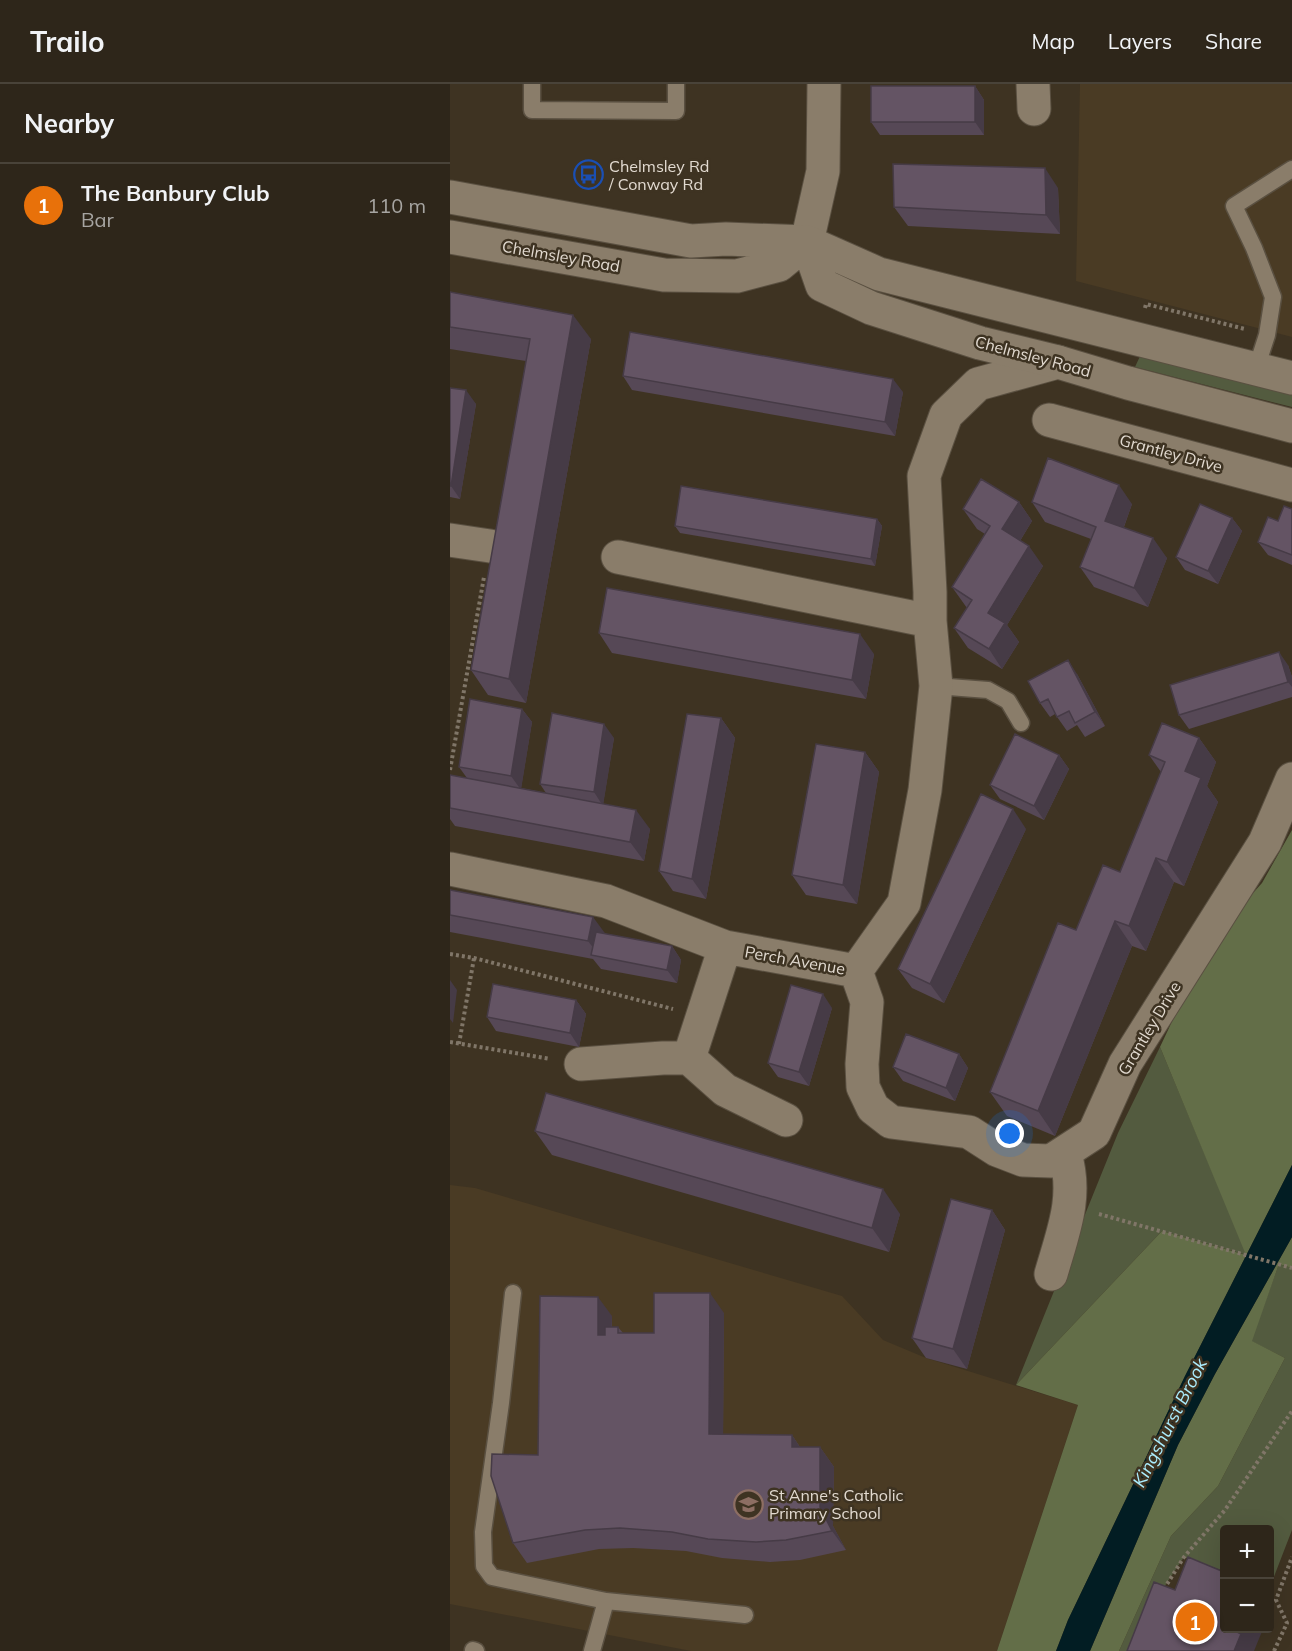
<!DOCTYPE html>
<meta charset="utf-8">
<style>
body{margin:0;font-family:Mulish,sans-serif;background:#362e23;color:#f1f3f6}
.controls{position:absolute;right:18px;bottom:18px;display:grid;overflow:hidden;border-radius:6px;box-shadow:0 6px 24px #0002}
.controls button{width:54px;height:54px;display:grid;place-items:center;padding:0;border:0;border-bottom:2px solid #494339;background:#2e261a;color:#f1f3f6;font:30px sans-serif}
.you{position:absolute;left:560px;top:1050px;width:21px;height:21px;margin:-15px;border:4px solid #fff;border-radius:50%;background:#1a73e8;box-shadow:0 0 0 9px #1a73e833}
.badge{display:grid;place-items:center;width:39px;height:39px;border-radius:50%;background:#8abfa5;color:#fff;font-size:20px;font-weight:700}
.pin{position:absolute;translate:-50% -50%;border:3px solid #fff;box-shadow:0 2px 6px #0006}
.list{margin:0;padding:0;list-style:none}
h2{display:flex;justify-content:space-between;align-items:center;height:78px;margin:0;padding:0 24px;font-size:26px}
h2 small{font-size:20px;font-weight:400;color:#a7a5a2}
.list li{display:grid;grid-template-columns:39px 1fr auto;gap:18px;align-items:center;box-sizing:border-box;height:84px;padding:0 24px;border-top:2px solid #494339}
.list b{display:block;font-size:22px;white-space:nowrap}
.list p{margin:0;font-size:20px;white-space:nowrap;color:#a7a5a2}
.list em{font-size:20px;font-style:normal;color:#a7a5a2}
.map{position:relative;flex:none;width:842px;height:1567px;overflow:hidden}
header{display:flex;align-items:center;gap:36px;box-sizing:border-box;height:84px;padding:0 30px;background:#2e261a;border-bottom:2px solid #494339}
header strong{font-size:28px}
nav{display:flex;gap:33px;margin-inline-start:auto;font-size:21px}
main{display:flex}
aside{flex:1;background:#2e261a}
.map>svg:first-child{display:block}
.built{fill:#4a3b24}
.green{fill:#535b3f}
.forest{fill:#636e48}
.water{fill:#021d23}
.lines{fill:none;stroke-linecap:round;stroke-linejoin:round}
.service-casing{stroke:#5a5041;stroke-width:19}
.minor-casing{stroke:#5a5041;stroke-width:35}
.tertiary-casing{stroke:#5a5041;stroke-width:35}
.path{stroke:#807668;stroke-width:4;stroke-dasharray:3 3;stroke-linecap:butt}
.service{stroke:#8a7d6a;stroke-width:16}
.minor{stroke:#8a7d6a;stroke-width:33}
.tertiary{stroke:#8a7d6a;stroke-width:33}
.wall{fill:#564856}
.shaded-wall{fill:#463b46}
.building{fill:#645464;stroke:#463b46;stroke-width:1.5}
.labels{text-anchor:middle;stroke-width:5;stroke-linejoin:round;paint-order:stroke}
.poi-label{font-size:16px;fill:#e2dad0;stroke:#3e3322;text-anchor:start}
.street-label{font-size:16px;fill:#e2dad0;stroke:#3e3322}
.water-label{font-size:18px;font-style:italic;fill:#abedfe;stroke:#3e3322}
</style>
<header>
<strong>Trailo</strong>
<nav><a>Map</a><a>Layers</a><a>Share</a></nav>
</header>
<main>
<aside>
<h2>Nearby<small></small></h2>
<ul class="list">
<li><span class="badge" style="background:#e8710a">1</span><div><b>The Banbury Club</b><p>Bar</p></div><em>110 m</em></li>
</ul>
</aside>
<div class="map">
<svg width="842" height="1567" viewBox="0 0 842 1567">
<rect width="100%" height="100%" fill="#3e3322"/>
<path class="built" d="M630 0H842V253L626 197Z
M0 1101 25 1104 392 1212 433 1256 476 1274 628 1321 547 1567H241L0 1520Z"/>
<path class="green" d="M691 270 842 308V323L685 283Z
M710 963 797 1171 712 1147 566 1301 668 1049Z
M829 1180 842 1184V1446L820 1503V1446H774V1487L734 1473 716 1500 688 1567H669L721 1452 768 1402 835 1274 801 1257Z"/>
<path class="forest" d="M842 746V1081L735 1292 618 1536 606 1567H547L628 1321 566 1301 712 1147 796 1171 710 963 743 893 778 837 812 799Z
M842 1153V1184L829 1180 802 1257 835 1274 768 1402 721 1452 669 1567H640L728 1361 765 1290Z"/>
<path class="water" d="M842 1081V1153L765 1290 728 1361 640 1567H606L618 1536 735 1292Z"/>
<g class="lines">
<defs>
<path id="service" d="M82 0V26L226 27V0
M806 285 817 251 823 213 804 164 784 122 842 85
M486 602 538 606 558 617 571 639
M63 1209 51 1319 33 1448 34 1482 42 1493 156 1517
M23 1566 26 1567
M142 1567 156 1517 295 1531"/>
<path id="minor" d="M583 0 584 25
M357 158 373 87 374 0
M599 336 842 401
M0 456 40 462
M168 473 480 537
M0 785 156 817 275 863 406 887 454 819 475 706 486 602 480 537V508L474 392 496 331 528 300 608 278
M275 863 239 974 275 1006 336 1036
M406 887 417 918 412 980 413 1003 423 1024 441 1038 519 1048 547 1066 573 1076 601 1077 644 1049 675 980 815 758 842 695
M131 980 213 974H239
M601 1190C613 1148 628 1113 615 1070"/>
<path id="tertiary" d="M0 113 241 157 276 155 357 158 429 190 842 294
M0 153 214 191 287 192 329 181 357 158 372 201 421 224 530 259 608 278 678 299 842 342"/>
</defs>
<use href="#service" class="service-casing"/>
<use href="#minor" class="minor-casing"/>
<use href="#tertiary" class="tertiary-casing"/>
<path class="path" d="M695 224 696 220 795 245
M0 686 34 493
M0 870 24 874 223 925
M0 958 100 975
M9 960 24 874
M649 1130 842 1184
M714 1505 734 1473 775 1426 842 1327
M824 1567 837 1539 826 1516 842 1473"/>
<use href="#service" class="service"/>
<use href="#minor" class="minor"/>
<use href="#tertiary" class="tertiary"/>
</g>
<path class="wall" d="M525 2 534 16V51H430L421 38Z
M608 104 610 150 458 142 444 123Z
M0 208 141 255 76 619 38 611 21 586 76 277 0 265Z
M173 292 453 308 445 352 182 306Z
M0 304 26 320 10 415 0 413Z
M569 418 582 437 570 457 593 482 557 541 569 558 552 585 518 564 504 544 517 524 502 503 535 450 527 445 513 425Z
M582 418 682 420 674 443 717 474 698 523 644 503 630 483 641 455 595 438Z
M842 425V481L818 471 808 458Z
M782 434 792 447 768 500 735 486 726 473Z
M427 435 432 442 425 482 230 449 225 442Z
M149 549 424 570 416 615 162 569Z
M838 581 842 593V613L739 645 729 631Z
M627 590 655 642 635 653 627 641 617 647 605 630 600 633 590 619Z
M72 625 82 638 71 704 96 709 90 700 164 654 153 720 200 745 194 777 5 742 0 735V691L17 694 9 683Z
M271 634 285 654 256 815 223 807 209 787Z
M749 654 766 678 757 702 768 718 734 802 724 798 696 867 682 862 605 1052 557 1032 540 1008 626 846 670 788 711 688 699 671Z
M415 668 429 688 407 820 356 811 342 791Z
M609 671 619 685 594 736 550 715 540 701Z
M576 745 494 919 462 904 448 885Z
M0 806 155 850 222 862 231 876 227 899 151 885 143 875 0 848Z
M126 916 136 930 129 963 46 947 37 933Z
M382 924 359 1002 328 993 318 979Z
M509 970 518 984 505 1017 453 997 443 983Z
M85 1047 450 1130 439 1168 102 1071Z
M542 1126 555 1146 517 1285 476 1274 462 1254Z
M274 1229 273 1351H342L350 1363H370L384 1383 383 1442 396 1466 350 1476 320 1478 272 1474 236 1467 183 1464 149 1465 77 1479 63 1459 88 1371 162 1232V1243H168L173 1249H204Z"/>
<path class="shaded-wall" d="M525 2 534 16V51L525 38Z
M595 84 608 104 610 150 596 131Z
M123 231 141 255 76 619 59 595Z
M443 295 453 308 445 352 435 338Z
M16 306 26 320 10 415 1 402Z
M669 401 682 420 669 456 655 437Z
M569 418 582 437 565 465 552 445Z
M782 434 792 447 768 500 758 487Z
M427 435 432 442 425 482 421 475Z
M703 454 717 474 698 523 684 504Z
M579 462 593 482 557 541 569 558 552 585 539 565 538 529Z
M410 550 424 570 416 615 402 596Z
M829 568 838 581 842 593V603L838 598Z
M618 576 627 590 655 642 645 628Z
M72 625 82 638 71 706 61 692Z
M271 634 285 654 256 815 242 795Z
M154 640 164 654 153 722 144 708Z
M749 654 766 678 757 702 768 718 734 802 717 778 735 687Z
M415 668 429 688 407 820 393 801Z
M609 671 619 685 594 736 584 722Z
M563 725 576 745 494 919 480 900Z
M186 726 200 745 194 777 180 758Z
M706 774 724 798 696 867 679 842Z
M143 833 157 852 150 873 138 857Z
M665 837 682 862 605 1052 588 1027Z
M222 862 231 876 227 899 217 886Z
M0 896 7 906 3 939 0 935Z
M373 910 382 924 359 1002 349 988Z
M126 916 136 930 129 963 120 949Z
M509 970 518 984 505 1017 496 1004Z
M433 1105 450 1130 439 1168 422 1144Z
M542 1126 555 1146 517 1285 503 1265Z
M260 1209 274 1229 273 1370 259 1350Z
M148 1213 162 1232 161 1270 148 1251Z
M342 1351 355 1371 342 1363Z
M370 1363 384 1383 383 1442 396 1466 382 1447 370 1423Z
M786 1545H813L804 1567H784L785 1547Z"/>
<path class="building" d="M421 2H525V38H421Z
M443 80 595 84 596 131 444 123Z
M0 208 123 231 59 595 21 586 80 255 0 243Z
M180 248 443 295 435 338 173 292Z
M0 304 16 306 1 402H0Z
M598 374 669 401 655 437 703 454 684 504 630 483 646 443 582 418Z
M531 395 569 418 552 445 579 462 538 529 555 539 539 565 504 544 522 516 502 503 540 442 513 425Z
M231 402 427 435 421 475 225 442Z
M750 420 782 434 758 487 726 473Z
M834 422 842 425V471L808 458 818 433 828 437Z
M157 504 410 550 402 596 149 549Z
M829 568 838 598 729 631 720 601Z
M618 576 645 628 625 639 619 627 607 633 598 615 590 619 578 597Z
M20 615 72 625 61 692 9 683Z
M102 629 154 640 144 708 90 700Z
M237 630 271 634 242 795 209 787Z
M712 639 749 654 735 687 751 694 717 778 706 774 679 842 665 837 588 1027 540 1008 608 839 626 846 653 781 670 788 715 678 699 671Z
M565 650 609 671 584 722 540 701Z
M366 660 415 668 393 801 342 791Z
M0 691 186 726 180 758 0 724Z
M531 710 563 725 480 900 448 885Z
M0 806 143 833 138 857 0 831Z
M146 848 222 862 217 886 141 871Z
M43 900 126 916 120 949 37 933Z
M341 901 373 910 349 988 318 979Z
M456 950 509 970 496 1004 443 983Z
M96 1009 433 1105 422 1144 85 1047Z
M501 1115 542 1126 503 1265 462 1254Z
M204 1209H260L259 1350 342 1351V1363H370V1423L382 1447 336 1456 306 1458 258 1455 222 1448 170 1444 135 1446 63 1459 41 1392 42 1370 88 1371 90 1212 148 1213V1251H155V1243H168V1249H204Z
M738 1473 774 1488V1545H786L785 1547 791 1550 784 1567H677L704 1498 725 1506Z"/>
<defs>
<symbol id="bus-ring" viewBox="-11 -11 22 22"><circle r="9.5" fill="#3e3322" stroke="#1a4fb4" stroke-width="1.5"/><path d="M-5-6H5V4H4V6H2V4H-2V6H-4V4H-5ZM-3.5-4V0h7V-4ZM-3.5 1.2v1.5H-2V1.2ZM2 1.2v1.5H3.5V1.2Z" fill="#1a4fb4"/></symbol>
<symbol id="school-ring" viewBox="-11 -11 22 22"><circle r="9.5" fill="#3e3322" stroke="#8d6e63" stroke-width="1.5"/><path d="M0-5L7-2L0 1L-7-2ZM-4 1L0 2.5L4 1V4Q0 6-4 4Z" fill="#8d6e63"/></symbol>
</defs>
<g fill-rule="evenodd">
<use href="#bus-ring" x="122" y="74" width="33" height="33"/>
<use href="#school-ring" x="282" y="1404" width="33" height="33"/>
</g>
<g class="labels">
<g class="poi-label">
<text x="159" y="88">Chelmsley Rd<tspan x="159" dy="18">/ Conway Rd</tspan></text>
<text x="319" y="1417">St Anne's Catholic<tspan x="319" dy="18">Primary School</tspan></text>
</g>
<g class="street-label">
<text transform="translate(111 172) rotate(10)" y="6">Chelmsley Road</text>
<text transform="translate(583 272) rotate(15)" y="6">Chelmsley Road</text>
<text transform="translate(721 369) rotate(15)" y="6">Grantley Drive</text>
<text transform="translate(345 876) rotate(10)" y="6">Perch Avenue</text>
<text transform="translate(699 944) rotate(-59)" y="6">Grantley Drive</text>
</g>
<g class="water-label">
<text transform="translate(720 1339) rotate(-63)" y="6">Kingshurst Brook</text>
</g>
</g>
</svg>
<div class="controls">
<button>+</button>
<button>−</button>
</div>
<div class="you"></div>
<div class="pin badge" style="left:745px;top:1538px;background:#e8710a">1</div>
</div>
</main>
